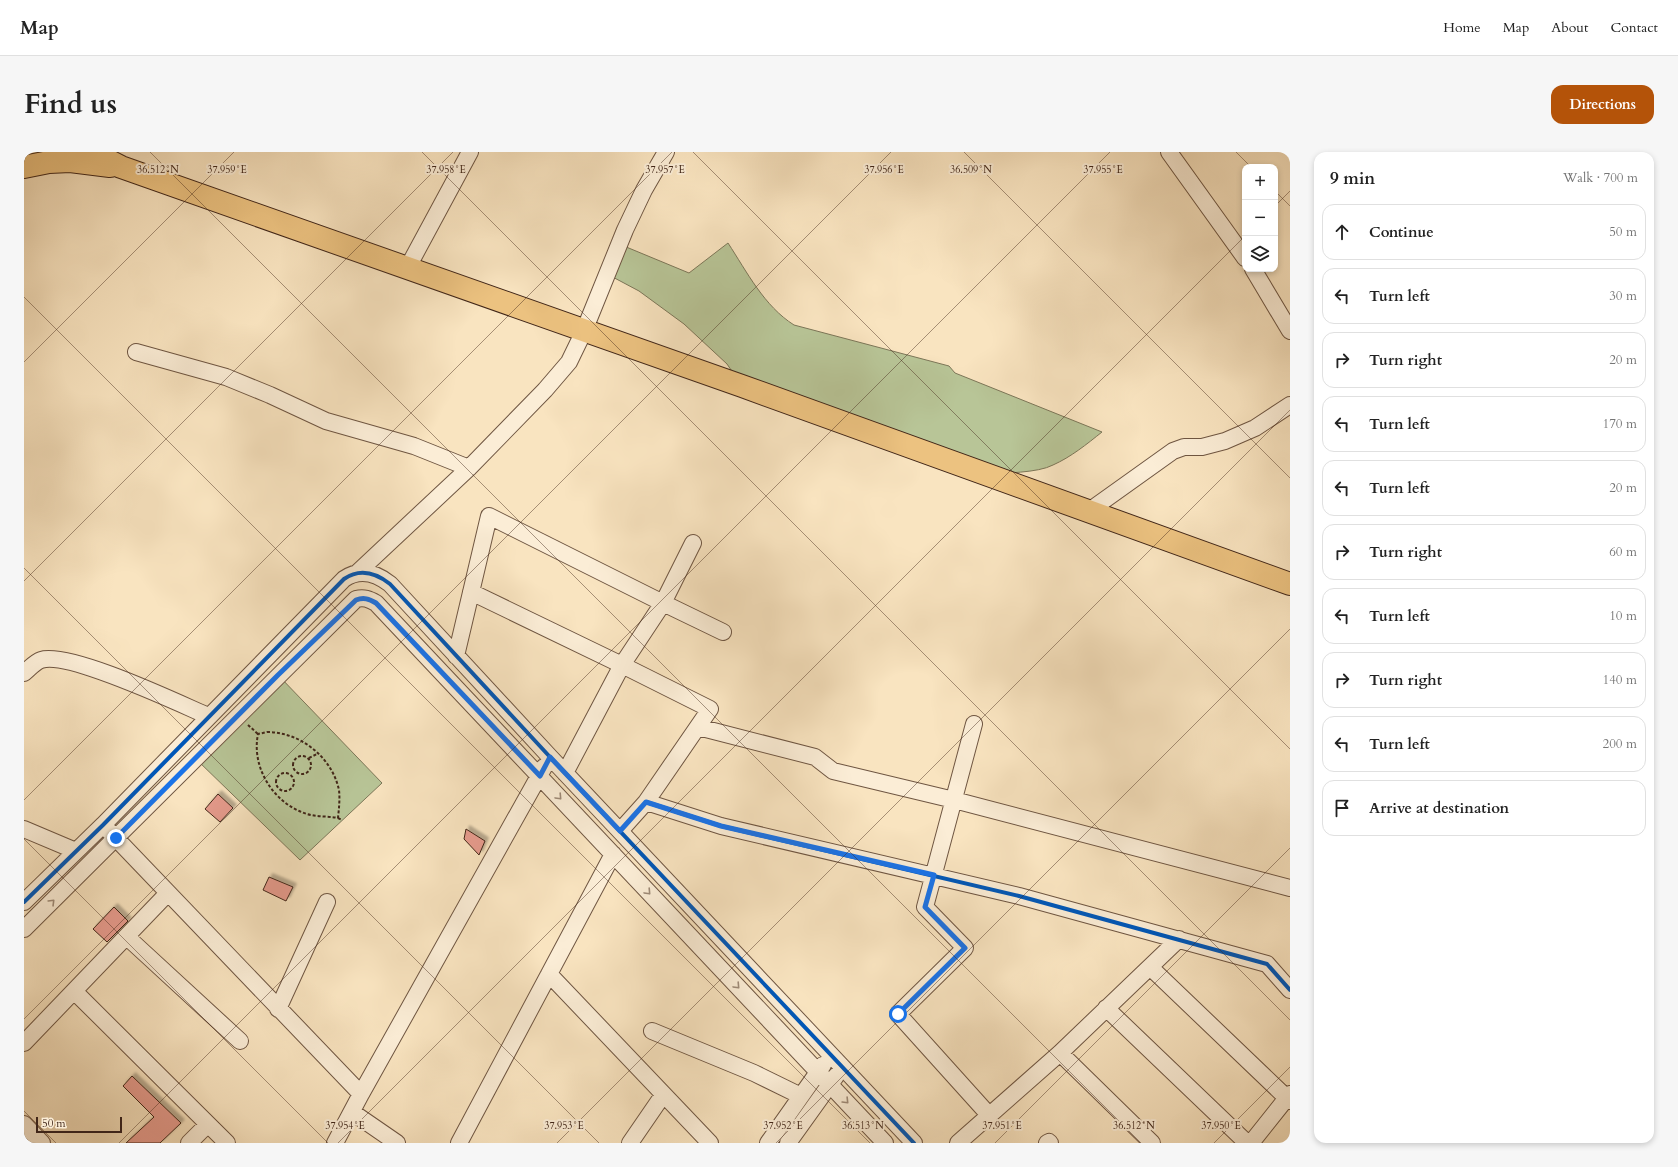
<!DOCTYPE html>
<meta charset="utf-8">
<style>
body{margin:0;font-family:Cardo,serif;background:#f6f6f6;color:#222}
.controls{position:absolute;right:12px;top:12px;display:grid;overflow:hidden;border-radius:8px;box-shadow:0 2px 6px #0003}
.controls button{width:36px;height:36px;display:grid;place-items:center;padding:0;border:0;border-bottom:1px solid #e0e0e0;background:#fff;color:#222;font:20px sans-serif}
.scale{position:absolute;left:12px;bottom:10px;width:86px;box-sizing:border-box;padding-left:4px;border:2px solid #412618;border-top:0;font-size:11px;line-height:14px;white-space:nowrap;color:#412618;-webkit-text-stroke:3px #fbedd6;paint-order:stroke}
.stop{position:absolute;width:12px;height:12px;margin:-9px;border:3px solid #1a73e8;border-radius:50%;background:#fff}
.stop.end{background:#1a73e8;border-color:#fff;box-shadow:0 1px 4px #0008}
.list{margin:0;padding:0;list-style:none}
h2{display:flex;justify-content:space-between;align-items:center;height:52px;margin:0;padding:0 16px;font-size:17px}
h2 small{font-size:13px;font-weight:400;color:#767676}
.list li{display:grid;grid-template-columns:26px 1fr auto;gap:12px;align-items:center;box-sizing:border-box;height:56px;margin:0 8px 8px;padding:0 8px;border:1px solid #e0e0e0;border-radius:12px}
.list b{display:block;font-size:15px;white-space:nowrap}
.list em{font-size:13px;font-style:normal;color:#767676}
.icon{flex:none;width:22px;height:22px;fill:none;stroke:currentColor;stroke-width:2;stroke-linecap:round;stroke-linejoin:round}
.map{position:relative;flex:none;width:1266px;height:991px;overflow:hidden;border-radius:12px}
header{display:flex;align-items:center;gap:24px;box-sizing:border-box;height:56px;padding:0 20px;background:#fff;border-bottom:1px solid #e0e0e0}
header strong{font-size:19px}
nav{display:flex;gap:22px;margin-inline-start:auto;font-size:14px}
.intro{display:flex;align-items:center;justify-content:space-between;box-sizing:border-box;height:96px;padding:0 24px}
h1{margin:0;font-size:28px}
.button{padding:10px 18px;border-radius:12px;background:#b45309;color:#fff;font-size:14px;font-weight:700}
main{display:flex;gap:24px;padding:0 24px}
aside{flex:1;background:#fff;border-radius:12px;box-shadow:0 2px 6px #0003}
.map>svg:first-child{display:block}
.green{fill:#b8c597;stroke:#7c7658}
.building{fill:#e69b8d;stroke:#412618;filter:url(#shadow)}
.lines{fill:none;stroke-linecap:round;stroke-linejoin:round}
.minor-casing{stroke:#6f5642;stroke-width:18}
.highway-casing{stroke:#412618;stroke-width:24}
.path{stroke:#412618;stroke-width:2;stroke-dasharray:3 2;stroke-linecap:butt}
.minor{stroke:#fbedd6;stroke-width:16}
.highway{stroke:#ecc280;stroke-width:22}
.cycleway-casing{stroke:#fbedd6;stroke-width:6}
.cycleway{stroke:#0057b8;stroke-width:4}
.oneway{stroke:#9e8a77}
.route{stroke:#1a73e8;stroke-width:5}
.ticks{fill:none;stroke:#412618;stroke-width:1;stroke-opacity:0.45}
.ticks-label{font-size:10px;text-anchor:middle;fill:#412618;stroke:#fbedd6;stroke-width:4;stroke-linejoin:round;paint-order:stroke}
</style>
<header>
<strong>Map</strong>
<nav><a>Home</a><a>Map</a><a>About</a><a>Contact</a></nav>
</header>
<div class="intro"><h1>Find us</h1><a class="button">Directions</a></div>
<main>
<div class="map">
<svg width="1266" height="991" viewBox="0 0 1266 991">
<defs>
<filter id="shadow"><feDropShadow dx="3.5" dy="-3.5" stdDeviation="1" flood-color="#0004"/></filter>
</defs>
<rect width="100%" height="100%" fill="#f9e4c0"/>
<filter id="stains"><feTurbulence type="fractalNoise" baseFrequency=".005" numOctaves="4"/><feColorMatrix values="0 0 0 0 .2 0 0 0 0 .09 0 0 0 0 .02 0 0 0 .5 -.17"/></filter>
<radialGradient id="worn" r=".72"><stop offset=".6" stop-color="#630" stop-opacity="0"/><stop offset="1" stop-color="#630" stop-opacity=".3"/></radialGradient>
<path class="green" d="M704 91C723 120 740 154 770 173L925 214 931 221 1078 280C1063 292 1047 305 1029 313 1014 321 980 321 962 322L718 234 703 212 660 172 615 139 583 122 595 92 665 121Z
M254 523 358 631 276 708 172 607Z"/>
<path class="building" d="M194 642 209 656 196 670 181 657Z
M442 677 461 689 455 703 440 687Z
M245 725 269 735 262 749 239 738Z
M90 755 104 769 83 790 69 777Z
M108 924 157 971 136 991H102L130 965 99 934Z"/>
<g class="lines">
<defs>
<path id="minor" d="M1145 0 1221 106
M384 115 446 0
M1229 117 1266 179
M112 200 202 225 246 243 302 269 390 294 445 316
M1065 359 1149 299 1160 295H1178L1201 289 1231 276 1266 253
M334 420 445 316 521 238 545 210 560 179 601 78 620 38 642 0
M447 440 598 513 686 557 622 650 596 679
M432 504 465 364 639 451 699 480
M0 521C5 517 11 510 17 508 45 499 154 551 184 564
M950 572 901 755 941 796 874 862 965 963
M674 575 791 605 809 619 930 648 1266 736
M541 621 598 513 639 451 669 391
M622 650 697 674 995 744 1243 812 1266 838
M0 677 52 699
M85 679 337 942
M0 750 79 673 320 427C336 416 352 421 366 432L526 605 890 991
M0 777 332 447C340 445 345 447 352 451L861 991
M103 785 216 889
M1126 815 1266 949
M525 822 686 991
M51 840 203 991
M1082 856 1223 991
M254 857 303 750
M628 879 730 921 777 944
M0 891 144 741
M1036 901 1128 991
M328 960 373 991
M0 972 18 991
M165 991 183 973
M311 991 337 942 520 615
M435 991 589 702
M606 991 639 943
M744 991 799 913
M764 991 812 924
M934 991 1036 901 1155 787
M1023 991 1025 990 1026 991
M1227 991 1266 942"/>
<path id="highway" d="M68 0 97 15 718 234 1266 432
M0 15 25 10 46 9 86 14"/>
</defs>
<use href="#minor" class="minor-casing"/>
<use href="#highway" class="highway-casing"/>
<path class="path" d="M224 573 234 582
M243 580C276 580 308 605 315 638 316 647 315 656 314 666 304 664 293 665 283 662 250 652 227 616 234 582Z
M269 613a9 9 0 1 1 18 0a9 9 0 1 1-18 0Z
M285 606 293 602
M252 630a9 9 0 1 1 18 0a9 9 0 1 1-18 0Z
M314 666 318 668"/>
<use href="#minor" class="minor"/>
<use href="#highway" class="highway"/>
<defs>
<path id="cycleway" d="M622 650 697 674 995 744 1243 812 1266 838
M0 750 79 673 320 427C336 416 352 421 366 432L526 605 890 991"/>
</defs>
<use href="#cycleway" class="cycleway-casing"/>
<use href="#cycleway" class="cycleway"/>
</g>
<defs><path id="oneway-chevron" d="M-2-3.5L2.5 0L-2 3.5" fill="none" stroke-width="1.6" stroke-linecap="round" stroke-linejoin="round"/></defs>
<g class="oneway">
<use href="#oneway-chevron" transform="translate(535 645) rotate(47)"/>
<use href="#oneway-chevron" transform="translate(624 740) rotate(47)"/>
<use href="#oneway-chevron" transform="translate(28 750) rotate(-45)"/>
<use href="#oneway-chevron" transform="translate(713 834) rotate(47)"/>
<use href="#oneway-chevron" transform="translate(822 949) rotate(46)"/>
</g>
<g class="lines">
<path class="route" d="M92 686 254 523 332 448C340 445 345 447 352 451L516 624 526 605 596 679 622 650 697 674 910 723 901 755 941 796 874 862"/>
</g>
<path class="ticks" d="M126 0 1117 991M398 0 1266 868M669 0 1266 597M940 0 1266 326M1212 0 1227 15M1251 39 1266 54M1251 54 1266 39M0 145 846 991M0 210 210 0M0 416 575 991M0 429 429 0M0 648 648 0M0 687 304 991M0 867 867 0M0 959 32 991M95 991 1086 0M314 991 1221 84M533 991 1266 258M752 991 1266 477M971 991 1266 696M1190 991 1266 915"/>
<g class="ticks-label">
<text x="134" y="21">36.512°N</text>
<text x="203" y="21">37.959°E</text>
<text x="422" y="21">37.958°E</text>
<text x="641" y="21">37.957°E</text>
<text x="860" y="21">37.956°E</text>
<text x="947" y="21">36.509°N</text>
<text x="1079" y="21">37.955°E</text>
<text x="321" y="977">37.954°E</text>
<text x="540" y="977">37.953°E</text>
<text x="759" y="977">37.952°E</text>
<text x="978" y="977">37.951°E</text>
<text x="839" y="977">36.513°N</text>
<text x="1110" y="977">36.512°N</text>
<text x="1197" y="977">37.950°E</text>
</g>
<rect width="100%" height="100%" filter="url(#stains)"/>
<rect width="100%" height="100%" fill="url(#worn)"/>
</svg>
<div class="controls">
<button>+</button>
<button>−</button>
<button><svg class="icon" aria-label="layers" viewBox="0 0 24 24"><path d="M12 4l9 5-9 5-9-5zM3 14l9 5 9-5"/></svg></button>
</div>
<div class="scale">50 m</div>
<div class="stop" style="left:874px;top:862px"></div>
<div class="stop end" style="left:92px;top:686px"></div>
</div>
<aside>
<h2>9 min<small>Walk · 700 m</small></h2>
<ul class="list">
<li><svg class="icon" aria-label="ahead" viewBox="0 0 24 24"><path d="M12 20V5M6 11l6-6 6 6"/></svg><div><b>Continue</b></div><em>50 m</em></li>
<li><svg class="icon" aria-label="left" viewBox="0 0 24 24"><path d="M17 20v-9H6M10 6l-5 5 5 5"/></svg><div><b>Turn left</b></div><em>30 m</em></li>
<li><svg class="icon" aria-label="right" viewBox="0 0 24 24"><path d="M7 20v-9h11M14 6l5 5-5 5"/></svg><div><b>Turn right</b></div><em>20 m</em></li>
<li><svg class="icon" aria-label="left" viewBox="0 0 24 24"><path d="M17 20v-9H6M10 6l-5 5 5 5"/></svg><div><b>Turn left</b></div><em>170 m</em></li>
<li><svg class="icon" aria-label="left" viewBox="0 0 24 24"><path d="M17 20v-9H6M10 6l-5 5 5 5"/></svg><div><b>Turn left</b></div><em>20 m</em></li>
<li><svg class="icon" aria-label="right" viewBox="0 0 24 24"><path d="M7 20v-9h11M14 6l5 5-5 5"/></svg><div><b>Turn right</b></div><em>60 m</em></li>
<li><svg class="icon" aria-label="left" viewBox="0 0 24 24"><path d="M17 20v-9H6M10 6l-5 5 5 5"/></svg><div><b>Turn left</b></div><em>10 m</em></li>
<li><svg class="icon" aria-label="right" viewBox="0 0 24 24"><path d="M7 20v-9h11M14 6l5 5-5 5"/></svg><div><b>Turn right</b></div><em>140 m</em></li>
<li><svg class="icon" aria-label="left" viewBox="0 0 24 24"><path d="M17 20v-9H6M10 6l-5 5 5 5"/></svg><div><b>Turn left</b></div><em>200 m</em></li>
<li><svg class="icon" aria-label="arrive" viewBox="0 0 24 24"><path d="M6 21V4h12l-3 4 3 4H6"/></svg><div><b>Arrive at destination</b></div></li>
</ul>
</aside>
</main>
